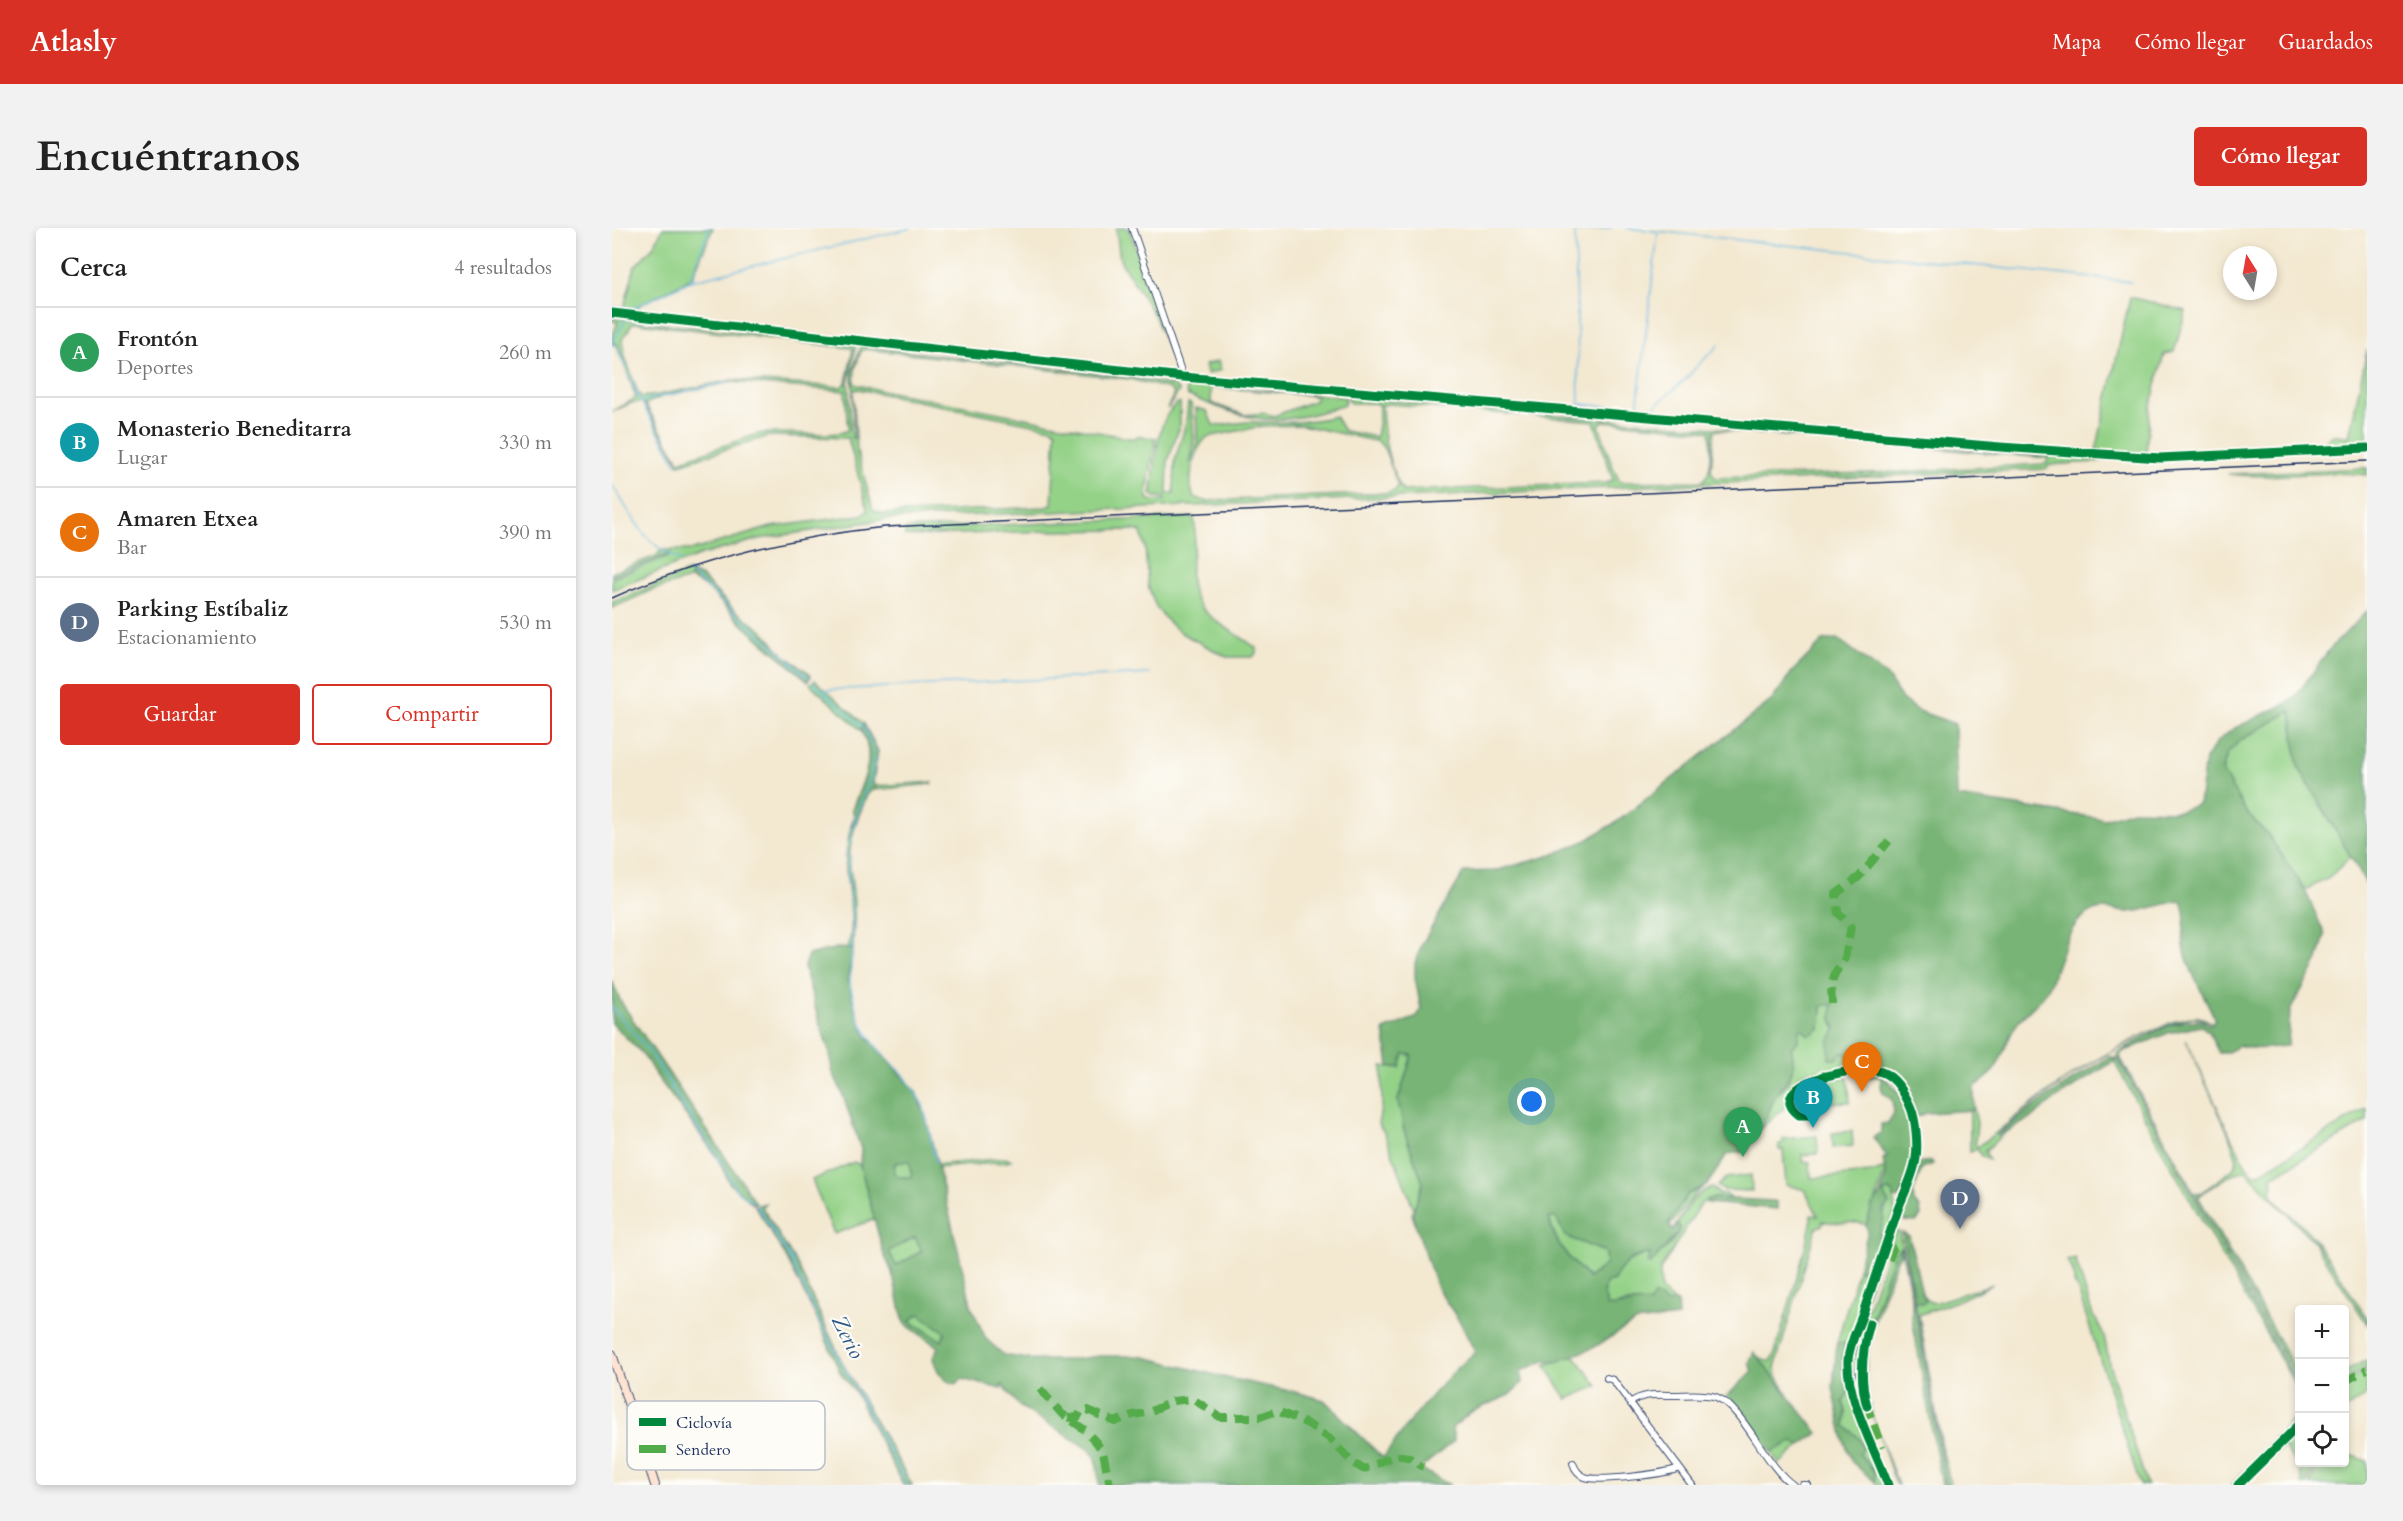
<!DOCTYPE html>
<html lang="es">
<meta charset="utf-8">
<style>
body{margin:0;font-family:Cardo,serif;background:#f2f2f2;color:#222}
.controls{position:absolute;right:18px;bottom:18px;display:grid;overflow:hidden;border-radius:6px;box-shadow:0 3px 9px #0003}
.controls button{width:54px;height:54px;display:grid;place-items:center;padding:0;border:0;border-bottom:2px solid #e0e0e0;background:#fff;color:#222;font:30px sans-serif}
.compass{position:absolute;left:1611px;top:18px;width:54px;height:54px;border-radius:50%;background:#fff;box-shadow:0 3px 9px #0003;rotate:349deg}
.you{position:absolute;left:920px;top:874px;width:21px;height:21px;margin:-15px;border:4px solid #fff;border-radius:50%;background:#1a73e8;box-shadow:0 0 0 9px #1a73e833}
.badge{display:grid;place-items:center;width:39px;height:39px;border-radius:50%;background:#d93025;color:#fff;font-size:20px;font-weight:700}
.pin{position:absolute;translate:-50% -50px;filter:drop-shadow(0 2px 3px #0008)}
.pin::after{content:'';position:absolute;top:32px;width:21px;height:18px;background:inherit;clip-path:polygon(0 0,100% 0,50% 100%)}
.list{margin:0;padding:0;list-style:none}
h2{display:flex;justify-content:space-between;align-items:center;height:78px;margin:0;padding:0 24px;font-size:26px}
h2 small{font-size:20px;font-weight:400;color:#767676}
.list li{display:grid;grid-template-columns:39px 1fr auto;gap:18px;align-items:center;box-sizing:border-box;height:90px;padding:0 24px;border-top:2px solid #e0e0e0}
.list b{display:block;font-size:22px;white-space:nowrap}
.list p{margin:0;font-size:20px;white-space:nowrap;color:#767676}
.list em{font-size:20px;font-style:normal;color:#767676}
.actions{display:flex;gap:12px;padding:18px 24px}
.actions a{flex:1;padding:14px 0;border:2px solid #d93025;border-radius:6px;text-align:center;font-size:21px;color:#d93025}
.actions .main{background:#d93025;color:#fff}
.icon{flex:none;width:33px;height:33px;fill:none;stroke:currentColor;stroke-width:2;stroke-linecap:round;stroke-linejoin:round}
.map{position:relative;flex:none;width:1755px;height:1257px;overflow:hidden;border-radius:6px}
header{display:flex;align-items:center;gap:36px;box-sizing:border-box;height:84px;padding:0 30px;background:#d93025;color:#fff}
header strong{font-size:28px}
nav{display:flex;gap:33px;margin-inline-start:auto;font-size:21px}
.intro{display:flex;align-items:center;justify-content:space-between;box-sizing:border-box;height:144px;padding:0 36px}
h1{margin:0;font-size:42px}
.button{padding:15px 27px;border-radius:6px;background:#d93025;color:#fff;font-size:21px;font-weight:700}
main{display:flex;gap:36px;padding:0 36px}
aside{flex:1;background:#fff;border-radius:6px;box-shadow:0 3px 9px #0003}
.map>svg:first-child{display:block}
.green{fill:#94d288;stroke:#588073;stroke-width:1.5;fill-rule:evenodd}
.forest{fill:#77b474;stroke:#497269;stroke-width:1.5;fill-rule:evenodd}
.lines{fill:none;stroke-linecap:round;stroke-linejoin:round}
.stream{stroke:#65b7e0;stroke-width:1.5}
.street-casing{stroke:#3b4b6f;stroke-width:8}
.secondary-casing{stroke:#3b4b6f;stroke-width:10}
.street{stroke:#fff;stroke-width:6}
.secondary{stroke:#fee3d2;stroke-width:8}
.rail{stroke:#1b2f5e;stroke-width:1.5}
.quiet{stroke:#52ab49;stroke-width:8;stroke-dasharray:15 8;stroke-linecap:butt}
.cycleway-casing{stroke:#fdfcf7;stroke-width:13}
.cycleway{stroke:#00873e;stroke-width:9}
.labels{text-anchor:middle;stroke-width:4.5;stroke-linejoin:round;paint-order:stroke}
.water-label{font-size:21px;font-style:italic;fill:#315885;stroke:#fdfcf7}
.key{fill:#fdfcf7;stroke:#b9bec9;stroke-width:1.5}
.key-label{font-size:16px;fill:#1b2f5e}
</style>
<header>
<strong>Atlasly</strong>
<nav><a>Mapa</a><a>Cómo llegar</a><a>Guardados</a></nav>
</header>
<div class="intro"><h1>Encuéntranos</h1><a class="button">Cómo llegar</a></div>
<main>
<aside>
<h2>Cerca<small>4 resultados</small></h2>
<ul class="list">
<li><span class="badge" style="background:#2e9e5b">A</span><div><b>Frontón</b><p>Deportes</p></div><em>260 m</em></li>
<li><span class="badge" style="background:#0f9aa8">B</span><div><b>Monasterio Beneditarra</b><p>Lugar</p></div><em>330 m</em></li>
<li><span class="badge" style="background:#e8710a">C</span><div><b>Amaren Etxea</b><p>Bar</p></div><em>390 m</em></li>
<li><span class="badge" style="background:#5c6f8a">D</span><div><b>Parking Estíbaliz</b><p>Estacionamiento</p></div><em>530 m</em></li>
</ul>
<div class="actions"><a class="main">Guardar</a><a>Compartir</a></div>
</aside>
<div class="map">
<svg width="1755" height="1257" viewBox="0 0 1755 1257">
<rect width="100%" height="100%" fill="#fdfcf7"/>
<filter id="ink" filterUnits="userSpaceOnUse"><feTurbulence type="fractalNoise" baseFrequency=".0167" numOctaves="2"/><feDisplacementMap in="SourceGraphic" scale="12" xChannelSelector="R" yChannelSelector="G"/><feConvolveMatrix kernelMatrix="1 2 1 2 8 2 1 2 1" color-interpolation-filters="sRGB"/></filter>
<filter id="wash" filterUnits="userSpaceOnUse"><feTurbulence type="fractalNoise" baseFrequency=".008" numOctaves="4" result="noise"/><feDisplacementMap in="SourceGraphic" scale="24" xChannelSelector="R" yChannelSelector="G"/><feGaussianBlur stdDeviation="1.35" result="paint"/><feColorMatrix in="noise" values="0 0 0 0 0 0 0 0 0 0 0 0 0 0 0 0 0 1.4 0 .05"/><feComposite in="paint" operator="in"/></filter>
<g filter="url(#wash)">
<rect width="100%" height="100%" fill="#f3e8d0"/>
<path class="green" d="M51 0H101L80 50 28 77 23 84 11 83 23 38 41 19Z
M504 0H517L563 134 558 127 542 87 508 32Z
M1518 69 1574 83 1562 124 1552 126 1538 181 1534 226 1484 223Z
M0 90 244 117 236 154 240 210H242L240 144 249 118 519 149 562 158 567 163 555 181 562 166 558 161 518 151 254 121 249 123 243 141 242 156 258 160 517 210H524L525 208 544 210 535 263 536 270 540 273 553 272 552 269H543L539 266 540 261C544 234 543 193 565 175H568V196L556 233 555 266 562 265 563 232 574 195 576 175 579 176 582 211 578 236 585 214 584 180 595 183 601 197C614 198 625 194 638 194 668 194 694 196 723 188L732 203 764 209 767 191V177L762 175H739L736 173 737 169 1422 227 1497 230 1484 234 1437 237 1435 241 275 291 147 311 89 327 0 362V350L59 327V325L0 348V345L46 327 47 324 52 322H81L159 299 249 287 256 283 236 210 157 208 67 236 30 174 19 175 0 184 24 170 5 115 0 117V110L6 94 0 93ZM26 95 239 120 241 121 234 155 229 159 120 152 46 167 30 169 26 165 13 129 10 112 20 96ZM120 154 233 163 236 202C222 211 167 202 146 206L67 233 33 176 52 168ZM246 161 440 200 444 203 440 276 435 279 271 286 261 282 245 223 241 163ZM778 176 982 193 1001 252 994 255 791 263C775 238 771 206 770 177ZM991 193 1098 203C1100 216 1101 244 1091 253L1008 254 1001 240 987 197ZM690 197 767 214 773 222 786 257 784 262 776 265 593 273 582 269C574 253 582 221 595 209L651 198ZM1106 202 1435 230 1436 233 1433 236 1288 244 1103 250 1099 243 1102 203Z
M1755 122V217L1710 219C1721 204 1720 206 1737 209Z
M606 133 609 142 595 146 593 137Z
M586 156 733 169 732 177C664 200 640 194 575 167L574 162 578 158ZM599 159 696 167 702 168 704 172 662 188 653 185 633 187 599 175Z
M1755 240V247C1709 241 1662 252 1616 246Z
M582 289C585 312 581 318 579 339 574 386 612 395 644 420V425L641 429H615L571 406 557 395 544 379 536 358 533 319 529 304 522 302 441 303 293 308V301Z
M75 344H79L78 351 40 362 0 380V374Z
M203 452 252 496 249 502 198 456Z
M1679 482 1686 539 1739 628 1717 650 1693 662 1657 608 1634 584 1610 544 1615 526 1627 513Z
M320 554 319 556 263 562 264 558Z
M244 595C232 633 240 642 242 678 243 692 241 707 241 721L236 720C244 694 236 667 234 640 233 625 236 612 239 598Z
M1214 776H1220V790L1224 804 1219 809 1229 825 1242 827 1256 838C1231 840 1172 843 1174 878L1144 905C1153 893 1157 879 1164 867 1166 865 1169 862 1171 860 1180 849 1183 834 1179 820L1186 813 1188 801H1208L1210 778Z
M1582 789C1516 805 1437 861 1385 906L1386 908 1390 904 1391 906 1373 923 1377 932 1369 928 1365 921 1358 924V882H1362L1365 895 1363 915 1364 918H1367C1381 908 1393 897 1407 886 1448 855 1492 824 1540 803 1553 798 1568 789 1583 789 1590 788 1595 792 1600 795Z
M1574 812 1619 909 1635 939 1641 946H1646L1755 880V893L1660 949 1661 957 1659 962C1661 976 1680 986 1690 997 1716 1025 1734 1059 1755 1090V1096L1702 1014 1637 946 1632 943 1620 946 1586 968 1683 1141 1687 1155 1505 826 1515 819 1518 821 1510 824 1508 829 1582 965H1589L1621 941 1625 932 1617 907Z
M792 825 800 827 786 872 792 903 811 955 802 981 772 904 766 896 770 876V838L788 840Z
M1500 829 1505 830 1687 1160V1164L1550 922Z
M1236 849 1238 874 1215 875 1213 858 1217 851Z
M1204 855C1206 869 1207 889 1186 883 1174 867 1191 861 1204 855Z
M1240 903 1241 918 1221 920 1220 905Z
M1205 908 1206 926 1190 927 1191 934H1198L1199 950 1259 945 1274 940 1256 997C1238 992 1228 997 1211 993L1210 997 1204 1000 1163 1139 1165 1148 1177 1168 1145 1128 1156 1134 1159 1133 1162 1128 1187 1043 1199 997V986L1206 988 1193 962 1174 957 1171 922H1167V916L1171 915V911Z
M393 930 399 932 395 934 325 940 324 937Z
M297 932 300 949H286L282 944 283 935Z
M242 934 248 937 263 991 222 1006 200 952Z
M1139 947 1140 963 1111 962 1105 958 1114 950Z
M1091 959 1085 964 1057 999 1056 996 1076 966Z
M1100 959 1107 966H1114L1119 970H1100L1094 973 1097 975 1090 974 1048 1042 1049 1062 1057 1070 1065 1074 1054 1075 1046 1069 1037 1075H1013L1000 1079 995 1078 992 1066 994 1055 1002 1053 1007 1040 1016 1033 1034 1026 1039 1027 1036 1035C1049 1025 1063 1015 1068 999L1065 996C1075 980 1084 964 1100 959Z
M1273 963 1281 964 1283 984 1234 1128C1236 1174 1256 1215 1273 1257H1265L1263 1254 1262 1243 1247 1225 1250 1222 1247 1210 1233 1198 1234 1183 1231 1174 1236 1166 1230 1133 1232 1115H1225L1246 1041 1253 1044 1255 1043 1269 1012C1263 1001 1273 984 1276 974L1272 968Z
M944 989 953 1008 993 1024 994 1036 977 1050C957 1031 944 1017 937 990Z
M1283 1003 1287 1004 1297 1050 1333 1257H1330L1300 1090V1072L1289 1019 1282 1024 1257 1100H1249Z
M303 1009 310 1023 284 1039 276 1023Z
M1463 1030 1481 1088C1492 1101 1495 1119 1497 1136L1535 1257H1528L1465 1059 1462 1055C1463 1047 1461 1040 1455 1033Z
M1381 1056 1345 1073 1307 1087 1331 1225 1339 1257H1335L1303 1074 1310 1075 1314 1072 1322 1075Z
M307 1085 333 1104 330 1114 298 1093Z
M962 1127 986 1158 955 1171 933 1137Z
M1251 1129 1250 1159 1257 1189 1252 1191 1240 1130Z
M1255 1131C1249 1174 1272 1217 1286 1257H1284L1252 1163 1250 1151 1252 1132Z
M1755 1132V1139L1733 1152V1144Z
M1755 1142V1166L1733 1182V1155Z
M1687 1185V1194L1625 1257H1619Z
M1687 1197 1688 1234 1702 1235 1695 1257H1690C1692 1244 1678 1229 1672 1218L1631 1257H1628Z
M1181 1213 1188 1218 1167 1236 1159 1224Z
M1733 1225 1755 1233V1257H1698L1705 1235 1732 1234Z"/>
<path class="forest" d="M79 344 90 349 120 380 152 404 171 426 196 444 199 448 196 453C174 434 152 416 131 397 115 382 99 358 78 351Z
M1755 383V657L1686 538 1679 483 1627 513 1615 526 1610 543 1634 584 1657 608 1693 662 1713 707 1706 732 1678 783 1676 816 1673 818C1657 820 1641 823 1626 817L1616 825H1607L1596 803 1589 798 1556 805 1518 821 1515 819C1535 808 1576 783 1597 797L1602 793V789C1592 766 1577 744 1572 719 1569 701 1577 691 1569 673 1550 675 1534 684 1515 684 1500 683 1489 677 1475 686 1453 698 1446 741 1435 762 1428 775 1416 782 1407 793 1387 819 1396 839 1362 859V882L1314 885 1304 889C1297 863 1272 837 1246 834L1242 827 1236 828 1233 825H1229L1225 831H1217V814L1224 800 1220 790V776L1210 778C1209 791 1211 804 1196 807L1191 801H1188L1186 813 1179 820C1187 845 1174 850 1164 868 1159 876 1157 886 1152 894 1146 904 1139 912 1135 923L1115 926 1096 956 1076 966 1056 996 1061 1002 1065 996 1068 999 1066 1005 1039 1036 1036 1035 1038 1026C1021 1026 1008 1038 1002 1053L994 1055 992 1066 995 1078C1008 1081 1023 1071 1038 1075L1042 1067 1054 1075 1065 1074 1066 1089 1023 1094 981 1120 944 1134 932 1133 909 1143 910 1155 897 1167 859 1184 840 1200 842 1213 810 1239V1242L838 1257H487L484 1230 477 1221 407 1178 390 1157 389 1161 350 1151 345 1156C330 1154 325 1143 321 1130L326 1119 292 1095 280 1044 271 1024 248 937 249 921 229 862 220 842 218 826 205 786 192 738 196 727 225 720 241 721 236 750 242 777 253 806 304 864 314 889 360 1080 374 1111 392 1127 422 1132H456L488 1128H529L615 1150 688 1165 712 1172 771 1230C800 1189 825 1158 863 1124L848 1094 825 1060 800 986 811 955 792 903 786 872 800 827 792 826 788 840 777 838 772 802 805 789 809 781 803 750V735L810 716 852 644 882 643 940 627 973 613 1006 593 1160 472 1180 444 1211 413 1226 411 1275 448 1290 471 1304 482 1343 496 1345 569 1493 591 1521 582 1569 583 1587 576 1593 531 1605 514 1621 501 1673 476 1684 468 1717 422ZM297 933 300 949H286L282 944 283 935ZM937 990H944L953 1008 993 1024 994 1036 977 1050C959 1033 941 1015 937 990ZM303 1009 310 1023 284 1038 277 1023ZM307 1086 333 1104 330 1113 298 1093Z
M252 496 266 523 261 555 264 558 255 567 244 595 239 598 242 587 240 581C251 553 265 531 249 502Z
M0 753 9 774 144 975 141 976 118 956 105 929 41 843C29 819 16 814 0 795Z
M1500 829 1503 831 1501 834 1446 869 1421 889 1391 906 1390 904C1423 876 1460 853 1496 830Z
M1265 845C1293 860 1307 903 1300 934 1297 946 1292 958 1288 970L1282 971 1281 964 1275 963 1271 965 1277 976 1271 981 1272 990 1267 1007 1269 1012 1265 1024 1258 1032 1262 1035 1261 1038 1252 1044 1246 1041 1256 1003 1254 998 1260 977 1268 968 1274 947 1271 931 1275 929 1261 909 1269 905V896L1276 895 1282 885 1280 872 1270 864 1268 848 1248 850 1247 846Z
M1320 933 1321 936 1310 940 1301 965 1302 974 1308 980 1309 988 1304 994 1292 993 1289 981 1304 935Z
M1100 970 1162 973 1165 974V981L1097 975 1094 972Z
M153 975 150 979 187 1040 231 1136 300 1257H291L243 1164 228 1144 207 1095 174 1029 143 978Z
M1290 1005 1297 1008 1310 1065 1314 1072 1310 1075 1303 1074Z
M1289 1019V1025L1285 1031 1260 1100 1255 1131 1252 1132V1129L1240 1130 1249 1100H1257L1282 1024Z
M1225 1115H1233L1230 1134 1236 1166 1231 1174 1234 1183 1233 1198 1247 1210 1252 1220 1247 1225 1262 1243 1263 1254 1240 1234 1232 1212 1221 1160Z
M1142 1124 1206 1205 1188 1218 1181 1213 1159 1224 1115 1168 1141 1143 1137 1135Z"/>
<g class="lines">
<path class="stream" d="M999 0 963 3 967 176 1038 182 1074 151 1084 139 1108 116
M1015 0 1519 54
M78 53 97 0
M0 79 20 80
M19 83 21 80 78 53 299 0
M2 114 26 168 64 236
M0 115 14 92
M30 173 117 154
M1025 181 1046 4
M0 257C23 291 29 314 69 333
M76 343 196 449
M202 455 252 500 262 521V531L259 548 247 579 236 616 235 629 241 701 238 756 246 790 264 819 292 847 311 877 324 935
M213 462 538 446
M0 779 40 827 82 895 103 924 125 963 141 974
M145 978 178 1030 203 1085 295 1257"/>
</g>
</g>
<g filter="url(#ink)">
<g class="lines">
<defs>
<path id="street" d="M520 0 571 149
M1211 848 1208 855 1206 881 1198 887H1187C1162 869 1192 857 1206 850 1217 846 1226 845 1237 844 1247 843 1259 840 1269 844 1297 854 1307 902 1304 928 1302 948 1289 974 1282 994
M995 1150 1001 1152 1080 1257
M1018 1175C1031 1165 1046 1167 1062 1167 1076 1167 1092 1165 1104 1169 1131 1179 1154 1239 1181 1257
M961 1235C963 1242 966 1246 973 1249 986 1254 1054 1246 1067 1240
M1190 1257H1195"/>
<path id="secondary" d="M0 85 571 149 1388 219 1548 230 1755 220
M0 1126 43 1257
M1276 1257 1247 1185 1236 1133 1282 994"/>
</defs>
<use href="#street" class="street-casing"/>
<use href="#secondary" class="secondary-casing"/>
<use href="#street" class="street"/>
<use href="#secondary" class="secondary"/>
<path class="rail" d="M0 370C87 331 178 309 273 299L1755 233"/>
<path class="quiet" d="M1220 776 1219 757 1224 744 1233 730 1239 699 1226 685 1224 666 1247 649 1277 613
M1277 1032 1281 1021 1291 1015
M1732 1154 1755 1141
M428 1161 449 1185 473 1202 484 1214 491 1224 498 1257
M1254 1175 1270 1220
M456 1190 466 1189 469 1183 476 1182 503 1194 521 1187 535 1185 561 1173 581 1171 608 1189H648L665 1183 680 1189 696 1196 718 1211 741 1235 751 1241C766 1238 779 1224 795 1229 802 1231 805 1237 811 1239"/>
<defs>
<path id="cycleway" d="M0 85 571 149 1388 219 1548 230 1755 220
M1211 848 1208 855 1206 881 1198 887H1187C1147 857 1250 834 1272 845 1285 851 1294 868 1299 880 1304 893 1306 916 1304 930 1302 947 1292 965 1286 981 1274 1016 1263 1050 1251 1085 1246 1100 1237 1116 1236 1132 1234 1170 1263 1221 1276 1257
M1255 1178C1247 1150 1250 1122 1258 1095
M1626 1257 1688 1196"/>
</defs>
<use href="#cycleway" class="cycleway-casing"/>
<use href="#cycleway" class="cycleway"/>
</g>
</g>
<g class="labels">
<g class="water-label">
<text transform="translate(236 1109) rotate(63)" y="7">Zerio</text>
</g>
</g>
<rect x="15" y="1173" width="198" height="69" rx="9" class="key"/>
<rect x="27" y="1190" width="27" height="8" fill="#00873e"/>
<rect x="27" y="1217" width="27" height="8" fill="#52ab49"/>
<g class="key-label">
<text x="64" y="1200">Ciclovía</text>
<text x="64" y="1227">Sendero</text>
</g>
</svg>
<div class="controls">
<button>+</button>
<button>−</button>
<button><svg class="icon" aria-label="locate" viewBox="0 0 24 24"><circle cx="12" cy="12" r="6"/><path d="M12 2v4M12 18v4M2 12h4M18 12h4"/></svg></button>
</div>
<svg class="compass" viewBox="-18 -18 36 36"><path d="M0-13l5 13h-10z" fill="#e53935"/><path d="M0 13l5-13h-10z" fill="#767676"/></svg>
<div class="you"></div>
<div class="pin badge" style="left:1131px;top:929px;background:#2e9e5b">A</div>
<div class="pin badge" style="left:1201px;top:900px;background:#0f9aa8">B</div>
<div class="pin badge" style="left:1250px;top:864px;background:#e8710a">C</div>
<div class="pin badge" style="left:1348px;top:1001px;background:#5c6f8a">D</div>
</div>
</main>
